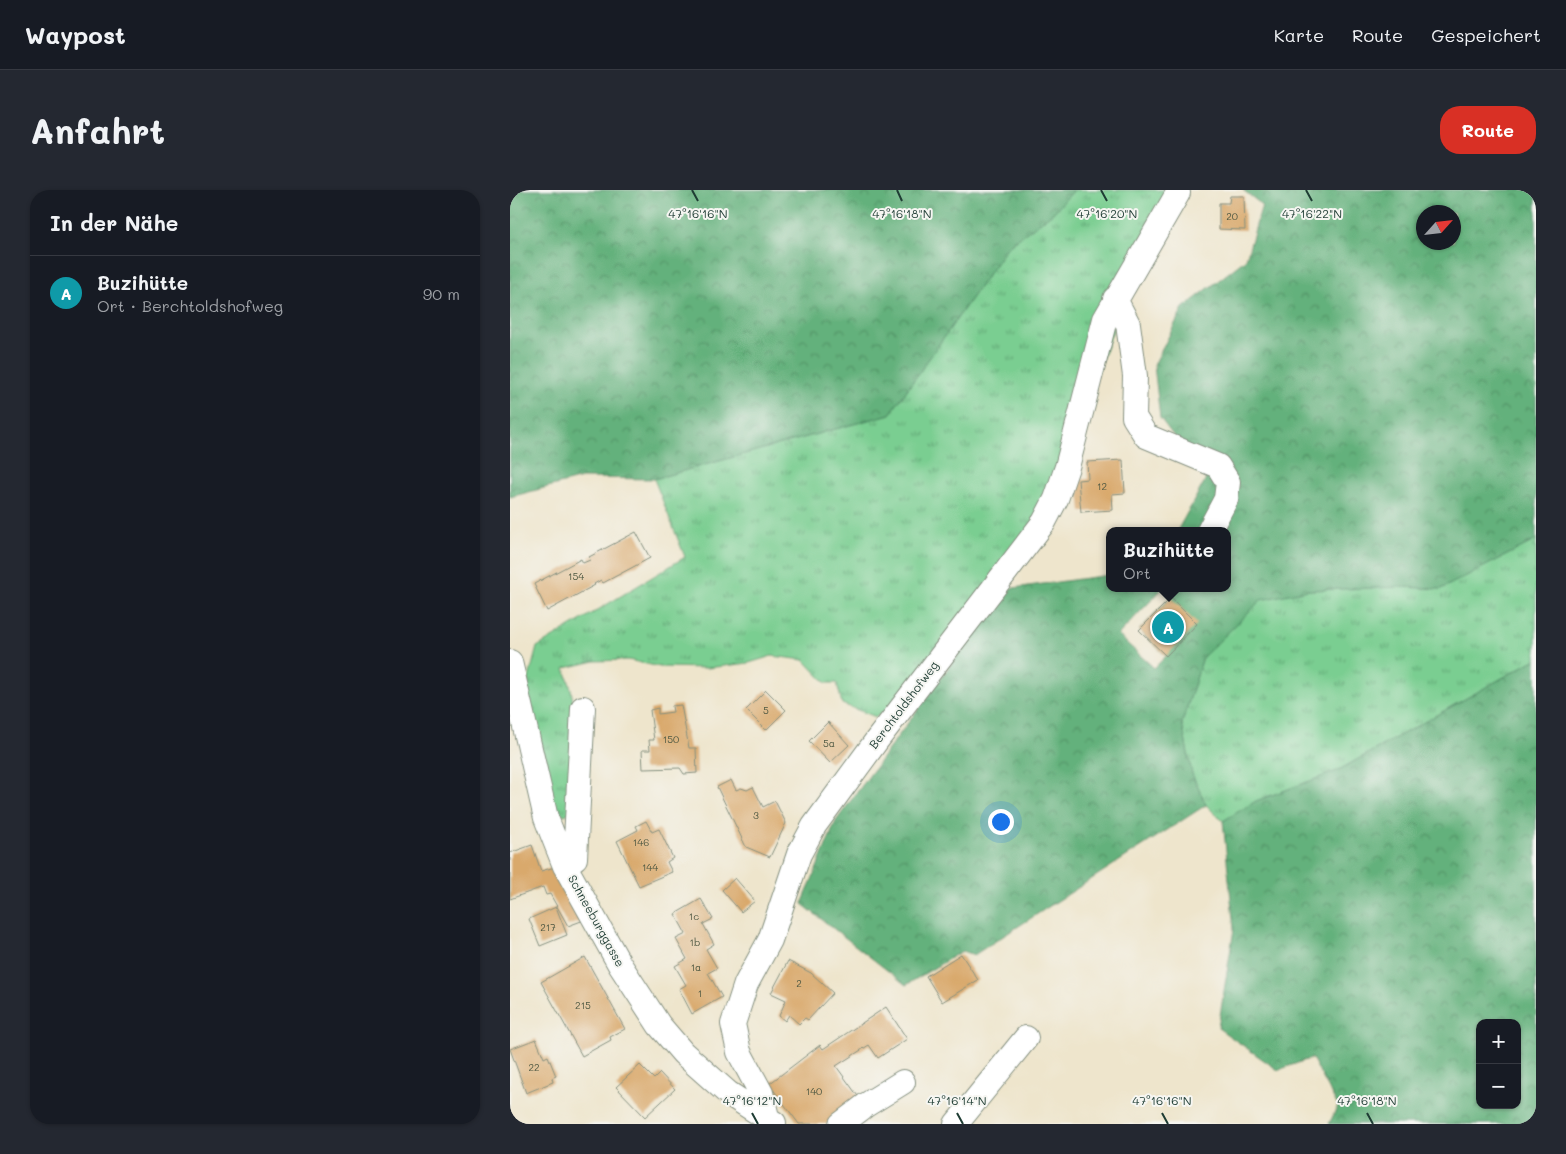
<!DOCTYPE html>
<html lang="de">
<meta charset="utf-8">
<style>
body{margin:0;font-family:Mali,sans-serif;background:#242831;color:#f1f3f6}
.controls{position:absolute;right:15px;bottom:15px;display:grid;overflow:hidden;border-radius:10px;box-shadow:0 1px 4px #0004}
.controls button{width:45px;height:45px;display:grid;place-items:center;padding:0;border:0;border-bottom:1px solid #363941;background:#171b24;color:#f1f3f6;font:25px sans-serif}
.compass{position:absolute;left:906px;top:15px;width:45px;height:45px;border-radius:50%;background:#171b24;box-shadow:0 1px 4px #0004;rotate:63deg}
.you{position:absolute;left:490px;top:631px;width:18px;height:18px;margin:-12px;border:4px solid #fff;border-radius:50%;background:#1a73e8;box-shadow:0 0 0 8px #1a73e833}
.badge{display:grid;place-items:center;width:32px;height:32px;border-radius:50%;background:#d93025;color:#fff;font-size:16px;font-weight:700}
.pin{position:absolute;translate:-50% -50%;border:2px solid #fff;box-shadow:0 1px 5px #0006}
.popup{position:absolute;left:596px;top:337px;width:125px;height:65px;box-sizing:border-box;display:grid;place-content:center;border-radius:10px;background:#171b24;filter:drop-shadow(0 1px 4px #0005);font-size:16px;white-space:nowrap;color:#9ea1a6}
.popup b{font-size:19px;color:#f1f3f6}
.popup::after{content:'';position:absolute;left:50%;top:100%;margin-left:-10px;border:10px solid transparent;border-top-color:#171b24}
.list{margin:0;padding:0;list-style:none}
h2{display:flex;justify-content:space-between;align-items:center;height:65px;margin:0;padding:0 20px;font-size:21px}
h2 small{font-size:16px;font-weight:400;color:#9ea1a6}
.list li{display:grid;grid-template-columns:32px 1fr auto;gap:15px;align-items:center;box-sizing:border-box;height:75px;padding:0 20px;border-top:1px solid #363941}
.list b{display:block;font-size:19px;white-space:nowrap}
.list p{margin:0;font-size:16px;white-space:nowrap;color:#9ea1a6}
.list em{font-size:16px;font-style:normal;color:#9ea1a6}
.map{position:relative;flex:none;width:1026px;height:934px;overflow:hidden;border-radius:20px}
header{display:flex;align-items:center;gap:30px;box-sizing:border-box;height:70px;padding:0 25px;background:#171b24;border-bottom:1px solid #363941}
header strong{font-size:24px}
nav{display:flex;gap:28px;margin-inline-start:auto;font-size:18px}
.intro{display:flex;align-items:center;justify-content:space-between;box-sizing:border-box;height:120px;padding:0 30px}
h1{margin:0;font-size:35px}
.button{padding:12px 22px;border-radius:20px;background:#d93025;color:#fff;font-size:18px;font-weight:700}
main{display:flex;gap:30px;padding:0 30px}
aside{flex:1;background:#171b24;border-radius:20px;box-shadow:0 1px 4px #0004}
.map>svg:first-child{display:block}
.grass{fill:url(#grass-tufts);stroke:#4c8662}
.forest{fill:url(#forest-crowns);stroke:#417758;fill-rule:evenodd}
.building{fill:#d9a96c}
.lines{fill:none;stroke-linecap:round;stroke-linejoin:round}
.minor-casing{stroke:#869180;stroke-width:26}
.minor{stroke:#fff;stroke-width:24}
.ticks{fill:none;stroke:#1f3d34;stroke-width:2}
.labels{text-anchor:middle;stroke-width:4;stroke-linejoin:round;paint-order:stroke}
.number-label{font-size:10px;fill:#4e5842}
.street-label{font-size:12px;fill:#1f3d34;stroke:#f6f6f2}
.ticks-label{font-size:12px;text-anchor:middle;fill:#1f3d34;stroke:#f6f6f2;stroke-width:4;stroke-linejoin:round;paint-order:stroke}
</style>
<header>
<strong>Waypost</strong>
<nav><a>Karte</a><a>Route</a><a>Gespeichert</a></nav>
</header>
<div class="intro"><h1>Anfahrt</h1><a class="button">Route</a></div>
<main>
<aside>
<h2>In der Nähe<small></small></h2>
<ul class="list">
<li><span class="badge" style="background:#0f9aa8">A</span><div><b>Buzihütte</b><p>Ort · Berchtoldshofweg</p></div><em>90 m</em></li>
</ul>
</aside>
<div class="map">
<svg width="1026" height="934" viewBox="0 0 1026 934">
<defs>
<pattern id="grass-tufts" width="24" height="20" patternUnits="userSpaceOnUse" patternTransform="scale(1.25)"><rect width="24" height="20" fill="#7ace91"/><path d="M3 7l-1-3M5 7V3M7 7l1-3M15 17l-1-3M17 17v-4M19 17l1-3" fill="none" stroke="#63a877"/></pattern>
<pattern id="forest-crowns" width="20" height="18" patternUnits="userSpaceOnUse" patternTransform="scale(1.25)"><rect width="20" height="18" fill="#63b17b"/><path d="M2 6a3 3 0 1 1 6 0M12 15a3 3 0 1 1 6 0" fill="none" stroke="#519166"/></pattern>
</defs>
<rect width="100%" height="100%" fill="#f6f6f2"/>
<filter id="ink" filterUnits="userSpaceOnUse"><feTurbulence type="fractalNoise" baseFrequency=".02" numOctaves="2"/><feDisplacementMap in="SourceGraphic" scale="10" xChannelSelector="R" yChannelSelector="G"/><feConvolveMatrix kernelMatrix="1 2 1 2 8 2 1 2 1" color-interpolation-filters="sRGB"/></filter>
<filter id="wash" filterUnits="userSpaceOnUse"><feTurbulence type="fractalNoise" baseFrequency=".0096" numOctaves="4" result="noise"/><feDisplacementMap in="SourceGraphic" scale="20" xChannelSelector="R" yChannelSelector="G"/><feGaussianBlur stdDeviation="1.12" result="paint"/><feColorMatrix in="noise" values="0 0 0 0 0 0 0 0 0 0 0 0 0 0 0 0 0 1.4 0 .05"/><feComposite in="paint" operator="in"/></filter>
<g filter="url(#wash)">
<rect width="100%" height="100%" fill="#eee5cc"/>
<path class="grass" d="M564 0H662L644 31 536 318 380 518 366 527 332 514 327 493H316L294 470 262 466 239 473 197 478 150 477 118 470 85 471 55 478 61 499 65 527 62 621 55 625 43 621 15 503 27 457 175 367 144 289 380 224 498 56 544 22Z
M1026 350V469L827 581 746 611 713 631 696 615 682 584 672 533 693 467 751 409 798 400 893 397 931 399Z"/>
<path class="forest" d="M0 0H564L544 22 498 56 380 224 144 289 72 288 0 307Z
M733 0H1026V350L931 399 893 397 798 400 751 410 693 467 672 533 682 584 696 615 464 765 452 761 396 795 292 714 326 631 496 399 599 385V398H717V341H667L696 289 650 228 644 175 673 118 736 69 752 15ZM914 22H944V52H914ZM652 399 660 408 629 440 656 466 644 478 608 445Z
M1026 469V934H819L828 916 802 868 768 880 708 838 724 739 713 631 746 611 827 581ZM970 833H1007V915H970Z"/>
<g id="blocks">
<path class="building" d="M720 6H734L735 40 709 39V13H719Z
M613 270 615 303 602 304 603 320 571 322 568 290 578 289 577 272Z
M126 342 140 368 93 393 91 390 84 394 85 395 37 421 24 394 71 369 73 373 80 370 79 367Z
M661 408 687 434 656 466 629 440Z
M256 500 276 520 256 540 236 520Z
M171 515 179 558H186L187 583 174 584 170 578 133 579 132 560H140L139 550H144L140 520 148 518V524L163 522 162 516Z
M318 532 339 555 320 573 299 551Z
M221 590 226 600 231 598 237 600 243 597 253 617 265 611 276 633 260 667 236 657 207 597Z
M136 631 142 642 149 639 163 668 157 672 162 682 129 696 107 651 128 640 126 636Z
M22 655 31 681 45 677 74 730 58 736 40 704 36 705 33 697 0 709V663Z
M225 688 245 711 231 722 212 700Z
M191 709 203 729 193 734 204 754 196 759 207 778 198 783 212 807 182 824 169 799 176 795 165 776 177 769 166 749 176 744 165 724Z
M46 717 57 745 30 756 19 729Z
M451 764 468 790 432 812 416 786Z
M75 767 115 839 100 847 101 850 72 866 31 792Z
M278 771 301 783 323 803 298 830 295 828 289 834 279 825 275 831 269 826 276 810 261 803Z
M376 817 397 849 368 868 359 855 326 876 350 909 317 934H289L259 894 310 855 313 859Z
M26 849 34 868 38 866 46 886 42 888 43 892 16 903 0 859Z
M130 875 144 889 150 883 165 899 135 927 106 897Z"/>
</g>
</g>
<g filter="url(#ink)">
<use href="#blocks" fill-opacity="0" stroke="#869180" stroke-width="1"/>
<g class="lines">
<defs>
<path id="minor" d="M605 109 618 134 625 186 624 227 636 246 708 276 718 292 716 309 699 341
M0 472 36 628 55 676 110 775 149 835 173 863 218 903 264 933
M55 676 65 668 73 518
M257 927 251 903 229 862 223 834 236 794 260 750 289 664 304 636 367 550 534 332 546 309 557 277 595 129 668 3
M331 934 356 915 393 892
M446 934 516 848"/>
</defs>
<use href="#minor" class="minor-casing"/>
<use href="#minor" class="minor"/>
</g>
</g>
<path class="ticks" d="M182 0 188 11M387 0 392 11M591 0 597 11M796 0 802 11M242 923 248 934M447 923 453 934M652 923 658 934M857 923 863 934"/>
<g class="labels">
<g class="number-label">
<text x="722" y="30">20</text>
<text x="592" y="300">12</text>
<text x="66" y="390">154</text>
<text x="256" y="524">5</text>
<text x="161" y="553">150</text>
<text x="319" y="557">5a</text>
<text x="246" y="629">3</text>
<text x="131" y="656">146</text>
<text x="140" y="681">144</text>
<text x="184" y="730">1c</text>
<text x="38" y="741">217</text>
<text x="185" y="756">1b</text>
<text x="186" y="781">1a</text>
<text x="289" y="797">2</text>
<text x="190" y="807">1</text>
<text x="73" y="819">215</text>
<text x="24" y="881">22</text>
<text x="304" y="905">140</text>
</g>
<g class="street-label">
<text transform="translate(394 515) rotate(-53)" y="4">Berchtoldshofweg</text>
<text transform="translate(86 731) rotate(61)" y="4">Schneeburggasse</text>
</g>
</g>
<g class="ticks-label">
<text x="188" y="28">47°16'16"N</text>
<text x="392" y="28">47°16'18"N</text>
<text x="597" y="28">47°16'20"N</text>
<text x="802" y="28">47°16'22"N</text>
<text x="242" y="915">47°16'12"N</text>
<text x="447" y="915">47°16'14"N</text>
<text x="652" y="915">47°16'16"N</text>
<text x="857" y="915">47°16'18"N</text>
</g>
</svg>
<div class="controls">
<button>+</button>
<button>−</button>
</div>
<svg class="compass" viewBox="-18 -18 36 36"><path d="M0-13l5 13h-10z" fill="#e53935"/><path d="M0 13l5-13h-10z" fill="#9ea1a6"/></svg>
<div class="you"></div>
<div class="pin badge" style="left:658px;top:437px;background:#0f9aa8">A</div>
<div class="popup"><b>Buzihütte</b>Ort</div>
</div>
</main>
